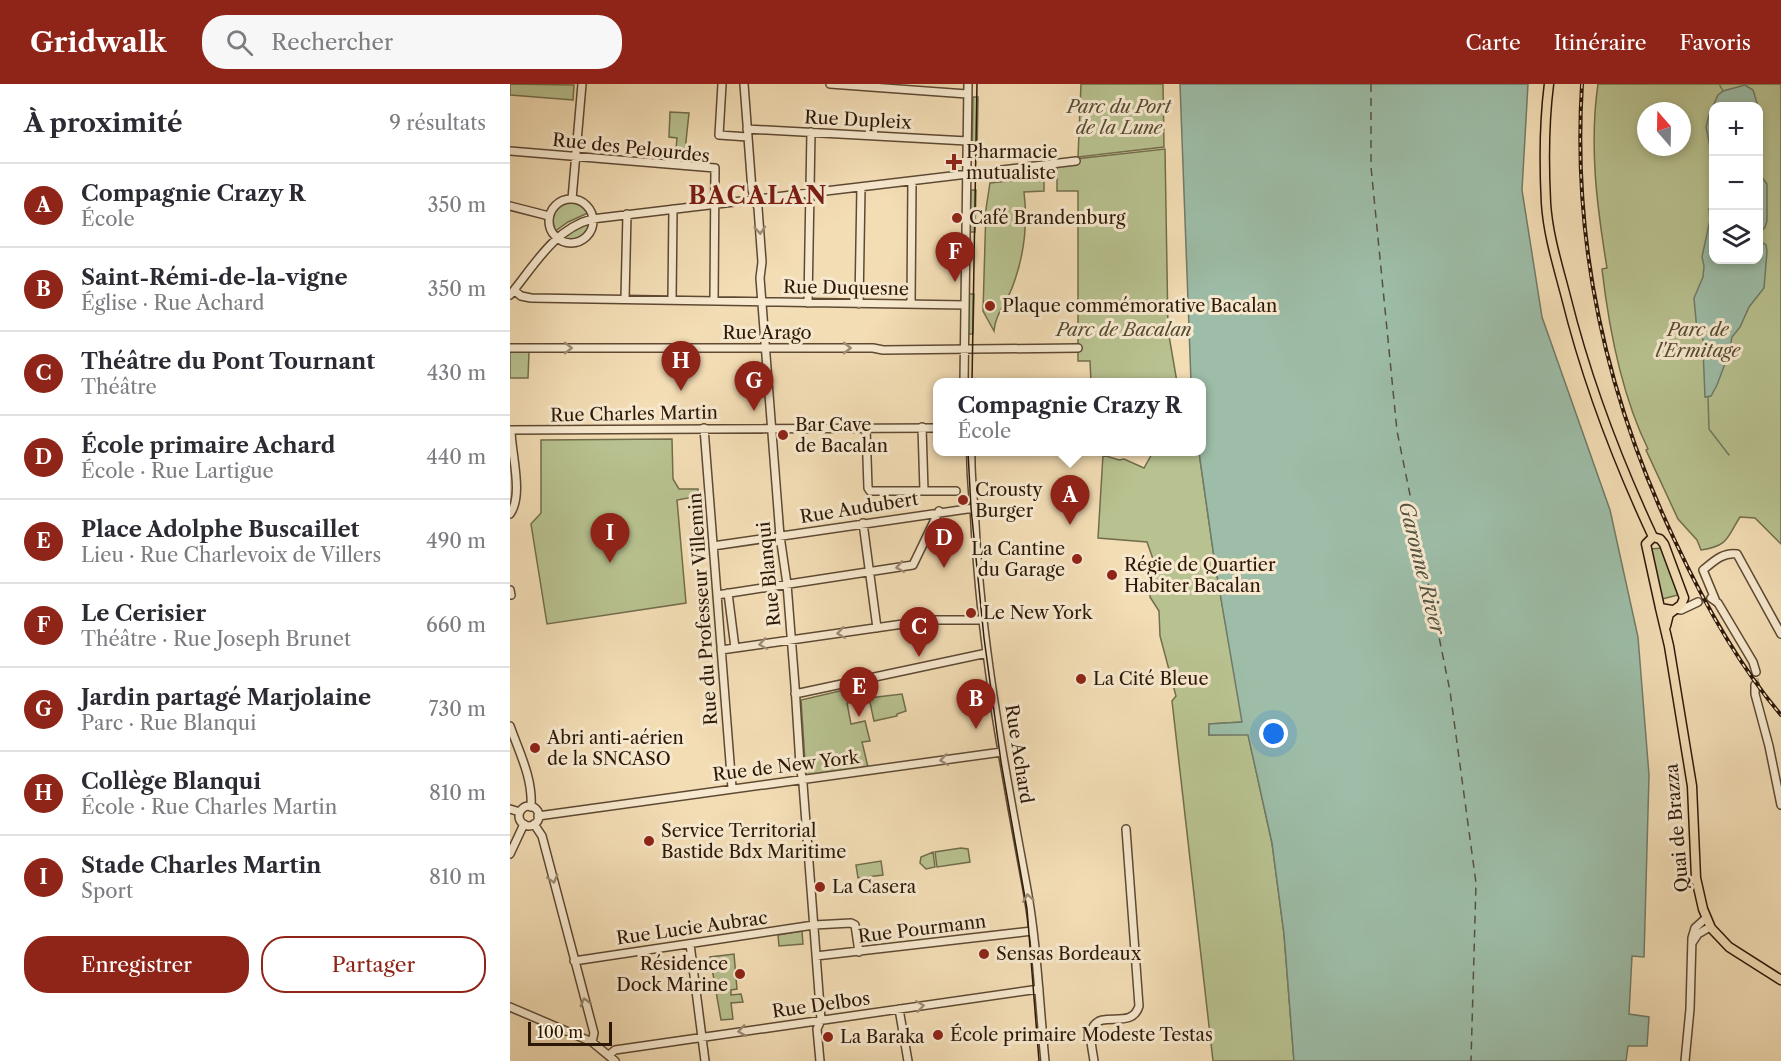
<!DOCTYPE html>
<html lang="fr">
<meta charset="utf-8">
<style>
body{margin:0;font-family:"Libre Caslon Text",serif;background:#f7f7f7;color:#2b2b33}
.controls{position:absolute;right:18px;top:18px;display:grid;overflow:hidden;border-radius:12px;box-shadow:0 3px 9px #0003}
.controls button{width:54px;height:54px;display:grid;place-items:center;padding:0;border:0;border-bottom:2px solid #e1e1e2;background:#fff;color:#2b2b33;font:30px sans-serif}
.compass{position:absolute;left:1127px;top:18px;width:54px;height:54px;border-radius:50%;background:#fff;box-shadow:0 3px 9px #0003;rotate:340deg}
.scale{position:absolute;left:18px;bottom:15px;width:84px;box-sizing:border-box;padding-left:6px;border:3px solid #2d1808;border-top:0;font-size:16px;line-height:21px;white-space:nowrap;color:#2d1808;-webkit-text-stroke:4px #f7e9cf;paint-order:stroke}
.you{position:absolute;left:764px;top:650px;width:21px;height:21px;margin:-15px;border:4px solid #fff;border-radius:50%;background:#1a73e8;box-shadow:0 0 0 9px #1a73e833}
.badge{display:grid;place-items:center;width:39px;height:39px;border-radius:50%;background:#8f2418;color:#fff;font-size:20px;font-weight:700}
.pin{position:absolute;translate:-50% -50px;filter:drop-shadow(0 2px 3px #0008)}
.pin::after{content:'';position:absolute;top:32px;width:21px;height:18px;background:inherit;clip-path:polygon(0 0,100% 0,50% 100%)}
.popup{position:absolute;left:423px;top:294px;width:273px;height:78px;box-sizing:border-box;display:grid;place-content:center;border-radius:12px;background:#fff;filter:drop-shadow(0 2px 4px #0005);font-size:20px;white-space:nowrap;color:#7c7c81}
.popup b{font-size:22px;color:#2b2b33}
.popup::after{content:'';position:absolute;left:50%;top:100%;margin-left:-12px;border:12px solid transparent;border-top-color:#fff}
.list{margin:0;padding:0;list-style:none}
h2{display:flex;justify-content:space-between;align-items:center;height:78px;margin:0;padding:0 24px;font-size:26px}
h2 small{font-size:20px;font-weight:400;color:#7c7c81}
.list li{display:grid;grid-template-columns:39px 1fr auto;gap:18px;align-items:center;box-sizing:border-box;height:84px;padding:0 24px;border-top:2px solid #e1e1e2}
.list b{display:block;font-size:22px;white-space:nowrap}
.list p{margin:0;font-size:20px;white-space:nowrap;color:#7c7c81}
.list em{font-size:20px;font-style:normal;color:#7c7c81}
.actions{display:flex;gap:12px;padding:18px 24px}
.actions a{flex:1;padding:14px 0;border:2px solid #8f2418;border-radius:24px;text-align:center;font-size:21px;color:#8f2418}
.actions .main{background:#8f2418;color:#fff}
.icon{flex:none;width:33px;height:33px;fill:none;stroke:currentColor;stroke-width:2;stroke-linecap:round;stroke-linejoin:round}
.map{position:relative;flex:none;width:1271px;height:977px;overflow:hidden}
header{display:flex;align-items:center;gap:36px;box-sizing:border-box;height:84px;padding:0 30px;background:#8f2418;color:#fff}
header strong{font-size:28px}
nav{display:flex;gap:33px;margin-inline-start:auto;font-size:21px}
.search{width:420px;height:54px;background:#f7f7f7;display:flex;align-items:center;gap:15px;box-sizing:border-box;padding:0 21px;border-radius:24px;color:#7c7c81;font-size:22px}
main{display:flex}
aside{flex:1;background:#fff}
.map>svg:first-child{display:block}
.green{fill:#b8c290;stroke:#726d4c;stroke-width:1.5;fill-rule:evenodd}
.water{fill:#9dbda8;stroke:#707b68;stroke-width:1.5}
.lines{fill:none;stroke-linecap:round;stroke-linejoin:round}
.stream{stroke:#707b68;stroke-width:1.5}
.ferry{stroke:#545240;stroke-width:1.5;stroke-dasharray:8 6;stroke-linecap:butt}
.minor-tunnel{stroke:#cbb692;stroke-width:7;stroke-dasharray:7 3.5;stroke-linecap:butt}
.minor-casing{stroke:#5e4933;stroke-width:10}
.major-casing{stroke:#2d1808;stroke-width:11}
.minor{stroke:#f7e9cf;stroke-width:7}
.major{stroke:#f3ddb5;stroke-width:8}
.tram{stroke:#2d1808;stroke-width:1.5}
.rail-casing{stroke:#2d1808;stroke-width:4}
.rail{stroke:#f7e9cf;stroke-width:1.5;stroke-dasharray:4.5;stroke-linecap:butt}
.oneway{stroke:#9c8b75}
.poi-dot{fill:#8f2418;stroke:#f7e9cf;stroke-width:2}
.labels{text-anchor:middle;stroke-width:6;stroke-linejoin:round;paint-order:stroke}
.park-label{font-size:18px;font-style:italic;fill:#574b31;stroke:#f7e9cf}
.street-label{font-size:18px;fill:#2d1808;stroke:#f7e9cf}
.poi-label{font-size:18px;fill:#2d1808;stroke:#f7e9cf;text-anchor:start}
.water-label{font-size:20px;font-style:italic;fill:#545240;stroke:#f7e9cf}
.district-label{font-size:24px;font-weight:bold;letter-spacing:1.5px;fill:#7a1f14;stroke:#f7e9cf}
</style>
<header>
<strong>Gridwalk</strong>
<div class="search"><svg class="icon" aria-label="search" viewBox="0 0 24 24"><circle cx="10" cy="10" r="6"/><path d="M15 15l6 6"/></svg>Rechercher</div>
<nav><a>Carte</a><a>Itinéraire</a><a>Favoris</a></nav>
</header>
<main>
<aside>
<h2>À proximité<small>9 résultats</small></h2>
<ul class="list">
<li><span class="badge">A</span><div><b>Compagnie Crazy R</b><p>École</p></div><em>350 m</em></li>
<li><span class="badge">B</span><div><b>Saint-Rémi-de-la-vigne</b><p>Église · Rue Achard</p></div><em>350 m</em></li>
<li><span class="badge">C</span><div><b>Théâtre du Pont Tournant</b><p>Théâtre</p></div><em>430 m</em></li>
<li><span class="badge">D</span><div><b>École primaire Achard</b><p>École · Rue Lartigue</p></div><em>440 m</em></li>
<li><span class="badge">E</span><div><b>Place Adolphe Buscaillet</b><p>Lieu · Rue Charlevoix de Villers</p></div><em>490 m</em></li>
<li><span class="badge">F</span><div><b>Le Cerisier</b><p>Théâtre · Rue Joseph Brunet</p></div><em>660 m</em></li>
<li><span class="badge">G</span><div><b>Jardin partagé Marjolaine</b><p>Parc · Rue Blanqui</p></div><em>730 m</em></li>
<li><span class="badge">H</span><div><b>Collège Blanqui</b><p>École · Rue Charles Martin</p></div><em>810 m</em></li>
<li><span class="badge">I</span><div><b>Stade Charles Martin</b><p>Sport</p></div><em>810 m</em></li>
</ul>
<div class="actions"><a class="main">Enregistrer</a><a>Partager</a></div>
</aside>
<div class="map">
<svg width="1271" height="977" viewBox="0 0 1271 977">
<rect width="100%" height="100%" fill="#f3ddb5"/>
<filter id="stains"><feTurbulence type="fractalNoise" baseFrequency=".00333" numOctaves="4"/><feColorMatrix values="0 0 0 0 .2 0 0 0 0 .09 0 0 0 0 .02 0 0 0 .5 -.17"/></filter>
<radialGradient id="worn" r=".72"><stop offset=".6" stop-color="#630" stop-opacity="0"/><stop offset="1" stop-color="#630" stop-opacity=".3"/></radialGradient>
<path class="green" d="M0 0 64 1 63 16 0 11Z
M571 0H653L654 63 568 73Z
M1088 0H1271V460L1245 434 1230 433C1217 453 1219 462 1191 466L1187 456 1168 435 1136 366 1138 365C1112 312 1099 246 1092 185L1097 184C1087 123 1079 62 1088 0ZM1204 22H1248V176H1204ZM1136 27H1172V63H1136Z
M463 13H468L467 73H462Z
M160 28 179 29 174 76 165 75 167 54 159 53Z
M655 65 658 246 667 298H581L580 277H568V107H547V77Z
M534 90V107L514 108C518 141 514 173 502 204 496 219 485 231 484 247L473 227 476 125 480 99 518 95 520 92Z
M461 106H466L465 148H460Z
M61 117 69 119 78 129 58 138 44 148C38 132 44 121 61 117Z
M81 139C80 153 64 157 52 155L68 143Z
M459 210H464L463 250H458Z
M0 268H19L18 294H0Z
M162 355 163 395 169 405H188L189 412 167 416 176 519 37 540 21 440 31 429V356Z
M643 368H689L705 480 733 638 699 640V651L738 650 762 759 774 850 784 977H703L662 617 666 612 650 552 649 527 640 513 643 475 637 458 588 454 593 371 609 376 614 375 634 384Z
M1152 464 1168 511 1152 515 1141 465Z
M347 603 350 616 337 619 341 640 355 637 360 657 352 658 358 683 296 692 291 616Z
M392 610 396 627 387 630V632L364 637 359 614Z
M451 764 458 765 460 778 427 783 425 768Z
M423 768 425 783 416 785 410 779 411 773Z
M371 777 373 791 348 794 346 781Z
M292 847 293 860 269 862 268 851Z
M224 870 227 905 221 906V911L231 910 233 918 221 919 223 935 211 936 200 873Z"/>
<path class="water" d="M670 0H1018L1012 106 1032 233 1100 426 1128 553 1139 691 1134 873 1122 872 1119 930 1139 933 1137 962H1118L1116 977H784L774 850 762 759 738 651H699V640L732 638 705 480 689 368H692V298H681Z
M1235 1 1243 6 1248 22H1204L1203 78 1196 43 1199 31 1208 11 1213 7Z
M1249 89 1257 100V137L1255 143 1249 150 1250 157 1256 161 1257 167 1254 204 1239 223 1230 243 1222 253 1219 269 1207 301 1201 312 1195 313 1193 265C1195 257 1193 252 1187 247L1184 214 1193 193 1194 182 1192 173 1200 136 1199 125 1203 120 1204 176H1248Z"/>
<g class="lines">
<path class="stream" d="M1209 0 1213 7
M1198 313 1199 345 1219 371"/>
<path class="ferry" d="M861 0V83L887 347 940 607 966 799 961 977"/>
<path class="minor-tunnel" d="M1188 518 1200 514
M1245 601 1246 588"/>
<defs>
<path id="minor" d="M212 0 209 51 238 53
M234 0 242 106 248 124 252 178 250 194 270 452 277 500 285 602 290 681 293 700 311 936 307 945 310 977
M320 0 457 10
M237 45 457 57
M0 67 205 84 204 217
M62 115 72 0
M39 137a22 22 0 1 1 44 0a22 22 0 1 1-44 0Z
M0 122 39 132
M4 206 11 212 21 214 455 221
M0 211C24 182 44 145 82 135L566 77
M115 215 117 130
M162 216 163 125
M298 219 301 48
M349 220 351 103
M401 220 402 97
M0 264H363L373 266 568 264
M454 298 458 0
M412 343 414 407
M194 344 222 704
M356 344 358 404 360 407H446
M0 346 428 344
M461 368C460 392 464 416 465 440 471 562 494 681 516 800 527 859 529 918 535 977
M0 430C14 411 1 369 1 346
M353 439 367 544
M203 462 464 424
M0 506 1 511
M218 509 225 564
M207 511 403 481 429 427
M1201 514 1208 519 1243 578 1246 588
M1205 515 1193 486C1204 477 1213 468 1227 470L1271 550
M1165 525 1171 526 1188 518
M211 566 421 536H472
M1245 601V610L1259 662 1271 721
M285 610 477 569
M0 642C9 668 23 694 21 723
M9 732a10 10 0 1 1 20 0a10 10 0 1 1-20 0Z
M0 725 10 728
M28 732 492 668
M24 740 32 752 84 949 82 958
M0 770 14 740
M1182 859 1188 850 1200 843
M180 860 195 977
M306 872 522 847
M64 877 304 841 341 839 345 841 349 868
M0 923 82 958 105 977
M389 925 398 977
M99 971 105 966 529 905
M584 977C583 968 578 951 583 943 592 926 622 946 629 922L616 745
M1175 977 1180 925 1182 854 1185 844 1196 834"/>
<path id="major" d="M1039 0C1034 39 1034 80 1036 119 1038 151 1048 182 1056 213 1076 294 1108 378 1143 453
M1150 524 1159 562 1182 702 1186 794 1193 825 1201 844 1219 863 1271 896
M1156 542 1159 530 1171 521 1174 514 1154 460 1150 455 1143 453 1136 460 1150 524 1162 526"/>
</defs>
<use href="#minor" class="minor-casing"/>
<use href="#major" class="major-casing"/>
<use href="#minor" class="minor"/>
<use href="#major" class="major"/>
<path class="tram" d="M462 298 467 0
M458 368 461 424 474 554 491 678 517 825 529 977"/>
<defs>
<path id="rail" d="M1072 0C1062 161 1096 312 1165 457 1194 519 1227 579 1271 631"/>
</defs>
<use href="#rail" class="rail-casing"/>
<use href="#rail" class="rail"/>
</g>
<defs><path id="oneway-chevron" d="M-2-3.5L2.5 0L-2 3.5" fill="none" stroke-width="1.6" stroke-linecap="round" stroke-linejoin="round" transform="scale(1.5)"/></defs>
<g class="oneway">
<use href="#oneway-chevron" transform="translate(250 146) rotate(86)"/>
<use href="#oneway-chevron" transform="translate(58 264)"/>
<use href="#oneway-chevron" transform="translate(337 264)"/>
<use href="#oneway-chevron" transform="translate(390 483) rotate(171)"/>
<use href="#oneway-chevron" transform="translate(331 549) rotate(172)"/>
<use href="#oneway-chevron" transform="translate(253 560) rotate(172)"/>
<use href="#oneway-chevron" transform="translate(434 676) rotate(172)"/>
<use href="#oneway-chevron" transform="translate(43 795) rotate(75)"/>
<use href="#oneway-chevron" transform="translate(518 814) rotate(-98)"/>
<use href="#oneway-chevron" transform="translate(75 918) rotate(-105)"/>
<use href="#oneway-chevron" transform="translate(410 922) rotate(-8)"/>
<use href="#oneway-chevron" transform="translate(232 947) rotate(172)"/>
</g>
<g class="poi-dot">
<path d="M441 69h6v6h6v6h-6v6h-6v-6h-6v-6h6z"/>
<circle cx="447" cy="134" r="6"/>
<circle cx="480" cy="222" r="6"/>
<circle cx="273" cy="351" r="6"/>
<circle cx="453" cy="416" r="6"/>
<circle cx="567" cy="475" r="6"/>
<circle cx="602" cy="491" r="6"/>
<circle cx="461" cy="529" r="6"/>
<circle cx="571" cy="595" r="6"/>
<circle cx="25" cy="664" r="6"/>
<circle cx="139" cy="757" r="6"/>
<circle cx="310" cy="803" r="6"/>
<circle cx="474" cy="870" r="6"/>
<circle cx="230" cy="890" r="6"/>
<circle cx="428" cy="951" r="6"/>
<circle cx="318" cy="953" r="6"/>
</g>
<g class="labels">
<g class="park-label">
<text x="609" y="29">Parc du Port<tspan x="609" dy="21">de la Lune</tspan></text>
<text x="614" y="252">Parc de Bacalan</text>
<text x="1188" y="252">Parc de<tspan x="1188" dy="21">l'Ermitage</tspan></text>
</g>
<g class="street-label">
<text transform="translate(348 36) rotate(3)" y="6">Rue Dupleix</text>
<text transform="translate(121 64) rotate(6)" y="6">Rue des Pelourdes</text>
<text transform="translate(336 204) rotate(1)" y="6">Rue Duquesne</text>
<text x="257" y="255">Rue Arago</text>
<text transform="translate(124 330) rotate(-1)" y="6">Rue Charles Martin</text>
<text transform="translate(349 424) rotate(-9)" y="6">Rue Audubert</text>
<text transform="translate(259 490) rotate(-96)" y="6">Rue Blanqui</text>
<text transform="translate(193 525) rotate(-94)" y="6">Rue du Professeur Villemin</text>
<text transform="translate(509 670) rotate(81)" y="6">Rue Achard</text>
<text transform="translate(276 682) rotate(-7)" y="6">Rue de New York</text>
<text transform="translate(1167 744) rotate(-95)" y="6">Quai de Brazza</text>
<text transform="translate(182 844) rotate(-8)" y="6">Rue Lucie Aubrac</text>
<text transform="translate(412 845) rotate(-7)" y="6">Rue Pourmann</text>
<text transform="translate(311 921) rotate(-8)" y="6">Rue Delbos</text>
</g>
<g class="poi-label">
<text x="456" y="74">Pharmacie<tspan x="456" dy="21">mutualiste</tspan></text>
<text x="459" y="140">Café Brandenburg</text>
<text x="492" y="228">Plaque commémorative Bacalan</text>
<text x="285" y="347">Bar Cave<tspan x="285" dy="21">de Bacalan</tspan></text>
<text x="465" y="412">Crousty<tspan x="465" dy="21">Burger</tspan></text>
<text x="555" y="471" text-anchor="end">La Cantine<tspan x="555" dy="21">du Garage</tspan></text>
<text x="614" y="487">Régie de Quartier<tspan x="614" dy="21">Habiter Bacalan</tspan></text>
<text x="473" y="535">Le New York</text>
<text x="583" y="601">La Cité Bleue</text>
<text x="37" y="660">Abri anti-aérien<tspan x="37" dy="21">de la SNCASO</tspan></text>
<text x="151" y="753">Service Territorial<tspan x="151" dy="21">Bastide Bdx Maritime</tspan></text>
<text x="322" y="809">La Casera</text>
<text x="486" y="876">Sensas Bordeaux</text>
<text x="218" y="886" text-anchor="end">Résidence<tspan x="218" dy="21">Dock Marine</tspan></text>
<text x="440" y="957">École primaire Modeste Testas</text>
<text x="330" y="959">La Baraka</text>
</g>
<g class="water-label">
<text transform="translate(912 484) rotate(76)" y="7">Garonne River</text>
</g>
<g class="district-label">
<text x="248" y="120">BACALAN</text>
</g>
</g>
<rect width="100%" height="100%" filter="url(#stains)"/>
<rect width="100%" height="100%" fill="url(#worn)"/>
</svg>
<div class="controls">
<button>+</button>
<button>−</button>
<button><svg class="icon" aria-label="layers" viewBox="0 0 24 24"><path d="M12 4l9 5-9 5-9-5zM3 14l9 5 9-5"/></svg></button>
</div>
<svg class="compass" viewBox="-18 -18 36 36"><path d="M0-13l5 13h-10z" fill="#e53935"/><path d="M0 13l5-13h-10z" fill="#7c7c81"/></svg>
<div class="scale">100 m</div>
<div class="you"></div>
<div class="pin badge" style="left:560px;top:441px">A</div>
<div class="popup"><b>Compagnie Crazy R</b>École</div>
<div class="pin badge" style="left:466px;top:645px">B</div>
<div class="pin badge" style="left:409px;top:573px">C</div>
<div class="pin badge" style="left:434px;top:484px">D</div>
<div class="pin badge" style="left:349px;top:633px">E</div>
<div class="pin badge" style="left:445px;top:198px">F</div>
<div class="pin badge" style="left:244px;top:327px">G</div>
<div class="pin badge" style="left:171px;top:307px">H</div>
<div class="pin badge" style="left:100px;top:479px">I</div>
</div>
</main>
